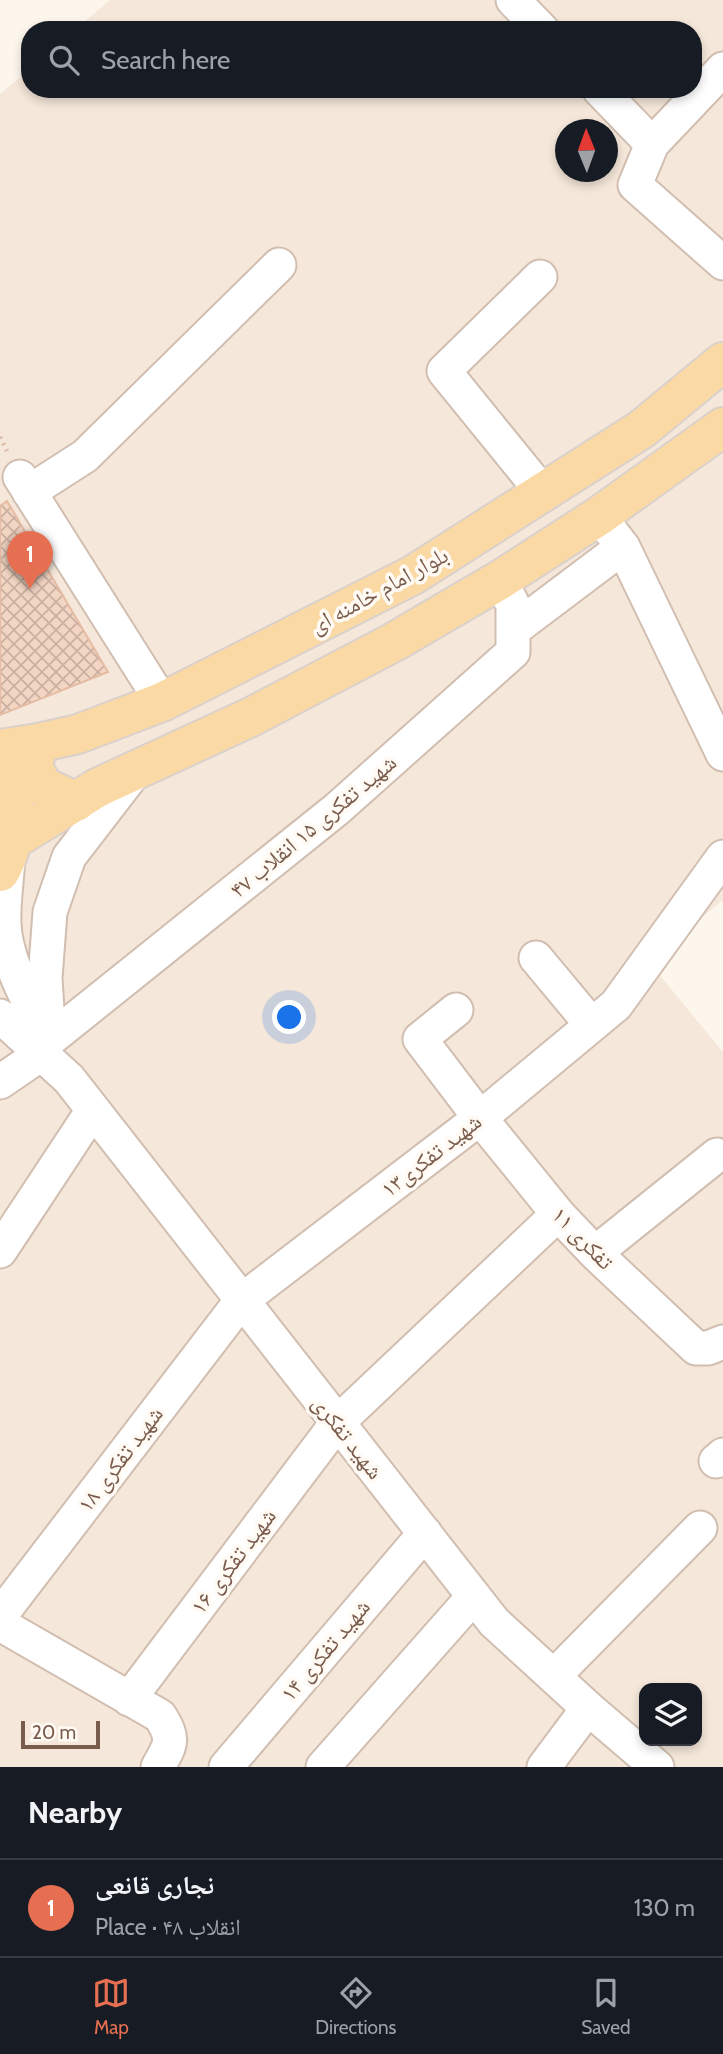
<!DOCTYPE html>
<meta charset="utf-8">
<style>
body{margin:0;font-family:Cabin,"Noto Naskh Arabic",sans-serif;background:#242831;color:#f1f3f6}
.controls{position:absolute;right:21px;bottom:21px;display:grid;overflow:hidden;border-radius:14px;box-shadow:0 4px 10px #0003}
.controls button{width:63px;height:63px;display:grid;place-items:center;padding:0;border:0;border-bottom:2px solid #363941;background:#171b24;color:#f1f3f6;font:35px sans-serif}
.compass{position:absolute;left:555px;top:119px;width:63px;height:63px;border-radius:50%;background:#171b24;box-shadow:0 4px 10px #0003;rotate:359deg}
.scale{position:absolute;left:21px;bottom:18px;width:79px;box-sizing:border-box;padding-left:7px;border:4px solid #7a5c4d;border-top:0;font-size:19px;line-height:24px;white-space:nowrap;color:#7a5c4d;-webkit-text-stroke:5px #fffaf3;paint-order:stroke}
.you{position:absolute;left:290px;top:1018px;width:24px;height:24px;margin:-18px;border:5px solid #fff;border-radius:50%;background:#1a73e8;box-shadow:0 0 0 10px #1a73e833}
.badge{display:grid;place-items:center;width:46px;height:46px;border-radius:50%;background:#e76f51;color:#fff;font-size:23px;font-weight:700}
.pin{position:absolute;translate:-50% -58px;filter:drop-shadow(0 2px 4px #0008)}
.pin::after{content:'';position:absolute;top:37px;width:24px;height:21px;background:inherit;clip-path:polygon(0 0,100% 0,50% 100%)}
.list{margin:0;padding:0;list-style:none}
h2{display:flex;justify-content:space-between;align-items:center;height:91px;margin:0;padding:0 28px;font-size:30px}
h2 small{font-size:23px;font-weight:400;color:#9ea1a6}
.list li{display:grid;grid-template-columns:46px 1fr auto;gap:21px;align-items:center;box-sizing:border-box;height:98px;padding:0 28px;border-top:2px solid #363941}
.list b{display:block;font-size:26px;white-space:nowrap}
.list p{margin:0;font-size:23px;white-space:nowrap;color:#9ea1a6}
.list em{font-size:23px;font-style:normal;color:#9ea1a6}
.icon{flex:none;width:38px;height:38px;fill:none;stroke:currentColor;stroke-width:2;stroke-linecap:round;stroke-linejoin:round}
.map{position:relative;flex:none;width:723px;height:1767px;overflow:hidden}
.search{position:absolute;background:#171b24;box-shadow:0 4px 10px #0003;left:21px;right:21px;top:21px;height:77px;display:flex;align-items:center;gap:18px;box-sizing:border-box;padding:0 24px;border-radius:28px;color:#9ea1a6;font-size:26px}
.sheet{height:189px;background:#171b24}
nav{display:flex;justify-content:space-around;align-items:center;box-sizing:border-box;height:98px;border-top:2px solid #363941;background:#171b24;font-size:19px;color:#9ea1a6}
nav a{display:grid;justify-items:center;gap:4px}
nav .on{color:#e76f51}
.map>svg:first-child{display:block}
.residential{fill:#f5e8da;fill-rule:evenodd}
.building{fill:url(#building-cross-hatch);stroke:#e6bba3;stroke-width:2}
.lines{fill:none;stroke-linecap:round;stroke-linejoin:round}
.minor-casing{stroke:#d1beb0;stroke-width:37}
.major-casing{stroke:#dad1cd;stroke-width:42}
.path{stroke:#d9b8a5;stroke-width:4.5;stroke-dasharray:2 5;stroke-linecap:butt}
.minor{stroke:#fff;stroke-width:33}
.major{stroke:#fbd9a5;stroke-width:38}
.labels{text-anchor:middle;stroke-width:7;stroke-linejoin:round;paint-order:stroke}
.street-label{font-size:23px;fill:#7a5c4d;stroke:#fffaf3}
</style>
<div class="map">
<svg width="723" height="1767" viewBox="0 0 723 1767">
<defs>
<pattern id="building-cross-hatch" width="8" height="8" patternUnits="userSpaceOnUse" patternTransform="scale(1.75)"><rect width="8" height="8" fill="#f3d5c3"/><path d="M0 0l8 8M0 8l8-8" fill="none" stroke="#cab0a1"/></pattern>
</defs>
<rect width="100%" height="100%" fill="#fdf6ec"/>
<path class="residential" d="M110 0H723V900L648 961 723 1052V1767H0V94L30 69V89H693V30H75ZM566 130H608V172H566ZM644 1688H697V1741H644Z"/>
<path class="building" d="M7 501 108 672 0 715V506Z"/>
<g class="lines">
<defs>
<path id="minor" d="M513 0 542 30
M599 89 652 144 635 185 723 263
M652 144 723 69
M540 277 444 371 543 493
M20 477 162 702
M29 492 85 456 279 265
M599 516 623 547 723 754
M513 630 623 547
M8 858C7 879 3 902 4 924 5 957 26 998 42 1027
M536 958 591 1024
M456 1010 420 1039 480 1118 558 1214 595 1253 696 1348H708L723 1342
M0 1016 69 1079 494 1622 588 1708 657 1767
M49 1040 337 809 513 652V605L500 580
M49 1040 45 978 50 912 69 857 136 770
M0 1082 41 1054
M0 1251 93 1110
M595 1253 717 1155
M716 1461 723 1455
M0 1616 241 1301 480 1118 616 1005 723 857
M0 1624 160 1716C175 1740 171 1744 158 1767
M554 1676 700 1528
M129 1699 337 1423 558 1214
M226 1767 425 1533
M323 1767 474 1596
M544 1767 588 1708"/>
<path id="major" d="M38 743 33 767 43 786 76 802
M0 749 38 743 78 734 162 702 413 575 642 429 723 362
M0 759C21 793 19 838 0 872
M13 840 97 788 251 717 394 642 500 580 599 516 723 427"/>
</defs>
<use href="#minor" class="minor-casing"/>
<use href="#major" class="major-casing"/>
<path class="path" d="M0 437 7 451"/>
<use href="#minor" class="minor"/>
<use href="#major" class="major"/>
</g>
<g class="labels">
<g class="street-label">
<text transform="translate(379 590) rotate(-29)" y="8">بلوار امام خامنه ای</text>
<text transform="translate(313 826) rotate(-40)" y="8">شهید تفکری ۱۵ انقلاب ۴۷</text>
<text transform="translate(431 1155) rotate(-38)" y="8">شهید تفکری۱۳</text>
<text transform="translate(583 1238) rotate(46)" y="8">تفکری ۱۱</text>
<text transform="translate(348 1437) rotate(52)" y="8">شهید تفکری</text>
<text transform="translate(120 1459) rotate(-53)" y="8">شهید تفکری ۱۸</text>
<text transform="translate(233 1561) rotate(-53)" y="8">شهید تفکری ۱۶</text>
<text transform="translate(325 1650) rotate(-50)" y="8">شهید تفکری ۱۴</text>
</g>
</g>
</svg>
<div class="controls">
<button><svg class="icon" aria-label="layers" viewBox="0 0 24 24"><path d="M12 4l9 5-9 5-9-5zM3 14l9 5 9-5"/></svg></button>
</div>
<svg class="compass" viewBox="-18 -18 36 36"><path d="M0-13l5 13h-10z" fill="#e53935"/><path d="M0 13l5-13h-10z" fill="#9ea1a6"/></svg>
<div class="scale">20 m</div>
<div class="you"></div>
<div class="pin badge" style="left:30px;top:589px">1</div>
<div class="search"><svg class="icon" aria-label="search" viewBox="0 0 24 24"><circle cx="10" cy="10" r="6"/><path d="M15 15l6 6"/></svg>Search here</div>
</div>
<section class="sheet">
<h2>Nearby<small></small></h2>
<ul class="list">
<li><span class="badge">1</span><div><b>نجاری قانعی</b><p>Place · انقلاب ۴۸</p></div><em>130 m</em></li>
</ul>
</section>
<nav>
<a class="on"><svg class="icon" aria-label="map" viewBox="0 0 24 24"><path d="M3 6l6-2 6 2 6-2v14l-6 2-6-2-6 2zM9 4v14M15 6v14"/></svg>Map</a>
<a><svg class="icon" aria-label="directions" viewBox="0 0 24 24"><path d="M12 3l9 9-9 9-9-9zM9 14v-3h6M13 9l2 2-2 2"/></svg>Directions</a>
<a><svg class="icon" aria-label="saved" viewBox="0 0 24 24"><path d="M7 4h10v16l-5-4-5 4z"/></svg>Saved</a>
</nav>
